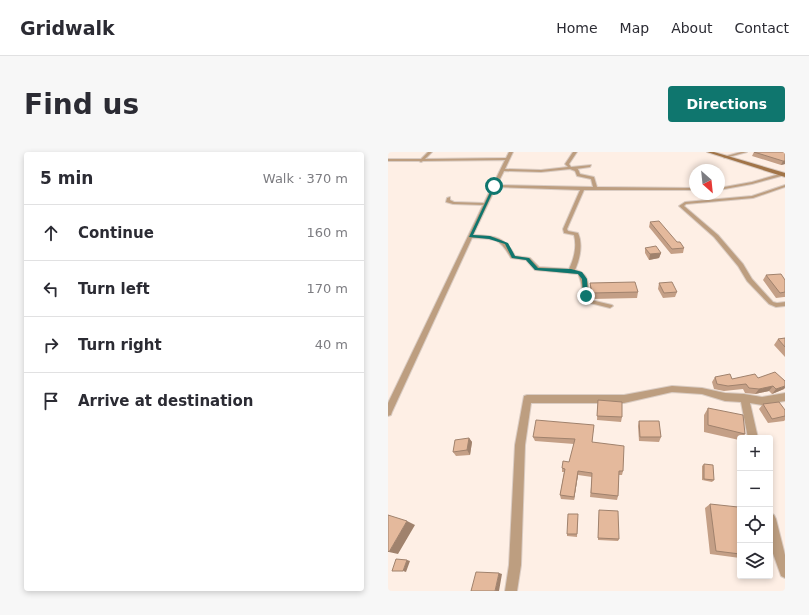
<!DOCTYPE html>
<meta charset="utf-8">
<style>
body{margin:0;font-family:"DejaVu Sans",sans-serif;background:#f7f7f7;color:#2b2b33}
.controls{position:absolute;right:12px;bottom:12px;display:grid;overflow:hidden;border-radius:4px;box-shadow:0 2px 6px #0003}
.controls button{width:36px;height:36px;display:grid;place-items:center;padding:0;border:0;border-bottom:1px solid #e1e1e2;background:#fff;color:#2b2b33;font:20px sans-serif}
.compass{position:absolute;left:301px;top:12px;width:36px;height:36px;border-radius:50%;background:#fff;box-shadow:0 2px 6px #0003;rotate:153deg}
.stop{position:absolute;width:12px;height:12px;margin:-9px;border:3px solid #0f766e;border-radius:50%;background:#fff}
.stop.end{background:#0f766e;border-color:#fff;box-shadow:0 1px 4px #0008}
.list{margin:0;padding:0;list-style:none}
h2{display:flex;justify-content:space-between;align-items:center;height:52px;margin:0;padding:0 16px;font-size:17px}
h2 small{font-size:13px;font-weight:400;color:#7c7c81}
.list li{display:grid;grid-template-columns:26px 1fr auto;gap:12px;align-items:center;box-sizing:border-box;height:56px;padding:0 16px;border-top:1px solid #e1e1e2}
.list b{display:block;font-size:15px;white-space:nowrap}
.list em{font-size:13px;font-style:normal;color:#7c7c81}
.icon{flex:none;width:22px;height:22px;fill:none;stroke:currentColor;stroke-width:2;stroke-linecap:round;stroke-linejoin:round}
.map{position:relative;flex:none;width:397px;height:439px;overflow:hidden;border-radius:4px}
header{display:flex;align-items:center;gap:24px;box-sizing:border-box;height:56px;padding:0 20px;background:#fff;border-bottom:1px solid #e1e1e2}
header strong{font-size:19px}
nav{display:flex;gap:22px;margin-inline-start:auto;font-size:14px}
.intro{display:flex;align-items:center;justify-content:space-between;box-sizing:border-box;height:96px;padding:0 24px}
h1{margin:0;font-size:28px}
.button{padding:10px 18px;border-radius:4px;background:#0f766e;color:#fff;font-size:14px;font-weight:700}
main{display:flex;gap:24px;padding:0 24px}
aside{flex:1;background:#fff;border-radius:4px;box-shadow:0 2px 6px #0003}
.map>svg:first-child{display:block}
.lines{fill:none;stroke-linecap:round;stroke-linejoin:round}
.street-casing{stroke:#daccc3;stroke-width:2}
.secondary-casing{stroke:#daccc3;stroke-width:2}
.street{fill:#bd9e80;fill-rule:evenodd}
.secondary{fill:#a17447;fill-rule:evenodd}
.wall{fill:#c49f86}
.shaded-wall{fill:#a0826d}
.building{fill:#e4b99c;stroke:#a0826d}
.route{fill:#0f766e}
</style>
<header>
<strong>Gridwalk</strong>
<nav><a>Home</a><a>Map</a><a>About</a><a>Contact</a></nav>
</header>
<div class="intro"><h1>Find us</h1><a class="button">Directions</a></div>
<main>
<aside>
<h2>5 min<small>Walk · 370 m</small></h2>
<ul class="list">
<li><svg class="icon" aria-label="ahead" viewBox="0 0 24 24"><path d="M12 20V5M6 11l6-6 6 6"/></svg><div><b>Continue</b></div><em>160 m</em></li>
<li><svg class="icon" aria-label="left" viewBox="0 0 24 24"><path d="M17 20v-9H6M10 6l-5 5 5 5"/></svg><div><b>Turn left</b></div><em>170 m</em></li>
<li><svg class="icon" aria-label="right" viewBox="0 0 24 24"><path d="M7 20v-9h11M14 6l5 5-5 5"/></svg><div><b>Turn right</b></div><em>40 m</em></li>
<li><svg class="icon" aria-label="arrive" viewBox="0 0 24 24"><path d="M6 21V4h12l-3 4 3 4H6"/></svg><div><b>Arrive at destination</b></div></li>
</ul>
</aside>
<div class="map">
<svg width="397" height="439" viewBox="0 0 397 439">
<rect width="100%" height="100%" fill="#feefe5"/>
<g class="lines">
<defs>
<path id="street" d="M40 0H44L37 7 118 6 121 0H125L117 17 153 18 180 15 177 12 185 0H189L181 12 183 15 203 13 202 15 188 17H190L192 22 206 25 209 35 307 36V38H196L179 77 180 79 190 81C195 92 192 107 187 118 203 121 199 135 203 148L224 153 225 154 222 156 198 150C193 141 195 131 190 122L147 118 138 108 123 106C111 85 107 87 84 86L4 260 3 263 0 264V251L95 53 65 52 58 50 59 46 62 45V48L66 50 96 51 117 8 35 9 33 10 31 9H0V7H33ZM182 17 187 19 189 24 203 27 205 35 109 33 116 19 153 20ZM108 35 192 38 175 77 176 81 186 83C189 94 186 107 181 117L151 115 142 106 127 104C117 84 106 84 85 83Z
M353 0H359L337 6 335 5Z
M395 21H397V23L364 32 331 38V36L364 30Z
M397 33V35L365 46 298 52 296 54 330 83 355 112 364 127 385 150 389 151 397 150V154L388 155 381 152 359 129 350 114 326 85 291 54 297 50 364 44Z
M284 234 314 236 337 241 356 242 374 245 397 241V249L374 253 362 251 370 286H360L353 250 337 249 314 242 284 240 236 251H143L137 293 133 413 129 439H117L121 413 127 293 136 244 139 243H236Z
M382 361 386 363 388 367 397 403V426L393 424 382 393Z"/>
<path id="secondary" d="M319 0H326L397 21V25Z"/>
</defs>
<use href="#street" class="street-casing"/>
<use href="#secondary" class="secondary-casing"/>
<use href="#street" class="street"/>
<use href="#secondary" class="secondary"/>
</g>
<path class="wall" d="M366 0H397V12L393 13 364 4Z
M262 70 289 90 296 96 295 101 283 102 261 75Z
M257 96 273 101 271 106 261 108 257 101Z
M378 123 397 128V145H396L388 146 375 128Z
M202 131 250 140 249 146 204 147 202 137Z
M271 131 289 140 287 145 275 146 270 137Z
M397 186V205L386 193 390 187Z
M327 225 344 227 370 226 396 237 384 242 381 239 367 242 357 241 355 237 336 239 326 237 324 230Z
M210 248 234 265 233 270 209 268Z
M375 252 397 264V268L396 269 380 271 371 257Z
M320 256 357 282 353 286H352L351 288 316 280V263Z
M251 269 273 285 271 290 251 289 250 274Z
M206 273 204 290 235 319 234 323H231L230 344 229 348 202 345 204 325 190 323 186 348 173 347 172 343 176 320H174V316L181 310 186 292 147 289 145 285Z
M81 286 84 290 82 303 68 304 65 300Z
M316 312 326 328 324 330 314 328V314Z
M322 352 352 366V406L322 402 317 356Z
M211 358 231 387 230 389 210 388Z
M190 365 189 385 179 384V382Z"/>
<path class="shaded-wall" d="M395 9H397V12L393 13Z
M273 101 271 106 261 108 262 102Z
M385 234 381 239 367 242 371 237Z
M397 234V236L396 237 384 242 388 237Z
M81 286 84 290 82 303 79 298Z
M190 319V323L186 348V345Z
M19 369 27 373 10 402 1 400Z
M19 408 22 409 18 420 15 419Z
M111 421 114 422 111 439H107Z"/>
<path class="building" d="M366 0H397V9H395Z
M271 69 289 90H292L296 96 284 97 262 70Z
M268 94 273 101 262 102 257 96Z
M393 122 397 128V140L392 141 378 123Z
M247 130 250 140 204 141 202 131Z
M284 130 289 140 276 141 271 131Z
M397 186V195L390 187Z
M387 220 397 229V234L388 237 385 234 371 237 361 236 358 232 340 234 329 232 327 225 342 222 344 227 367 222 370 226Z
M210 248 234 250V265L209 264Z
M391 250 397 258V264L384 267 375 252Z
M320 256 355 263 357 282 320 273Z
M148 268 206 273 204 290 236 294 235 319H231L230 344 203 341 204 321 190 319 186 345 172 343 177 317 174 316 175 309 181 310 187 287 145 285Z
M251 269H271L273 285H252Z
M81 286 79 298 65 300 67 288Z
M316 312 325 313 326 328 316 327Z
M322 352 350 355 352 366V402L328 399Z
M211 358 230 359 231 387 210 386Z
M180 362H190L189 382H179Z
M0 363 19 369 1 400 0 399Z
M8 407 19 408 15 419H4Z
M88 420 111 421 107 439H83Z"/>
<path class="route" d="M108 33 85 83 102 84 120 91 127 104 141 106 150 116 183 117 194 120 199 127 200 145 195 144 194 127 190 122 147 118 138 108 124 106 117 92 101 87 81 85 105 34Z"/>
</svg>
<div class="controls">
<button>+</button>
<button>−</button>
<button><svg class="icon" aria-label="locate" viewBox="0 0 24 24"><circle cx="12" cy="12" r="6"/><path d="M12 2v4M12 18v4M2 12h4M18 12h4"/></svg></button>
<button><svg class="icon" aria-label="layers" viewBox="0 0 24 24"><path d="M12 4l9 5-9 5-9-5zM3 14l9 5 9-5"/></svg></button>
</div>
<svg class="compass" viewBox="-18 -18 36 36"><path d="M0-13l5 13h-10z" fill="#e53935"/><path d="M0 13l5-13h-10z" fill="#7c7c81"/></svg>
<div class="stop" style="left:106px;top:34px"></div>
<div class="stop end" style="left:198px;top:144px"></div>
</div>
</main>
